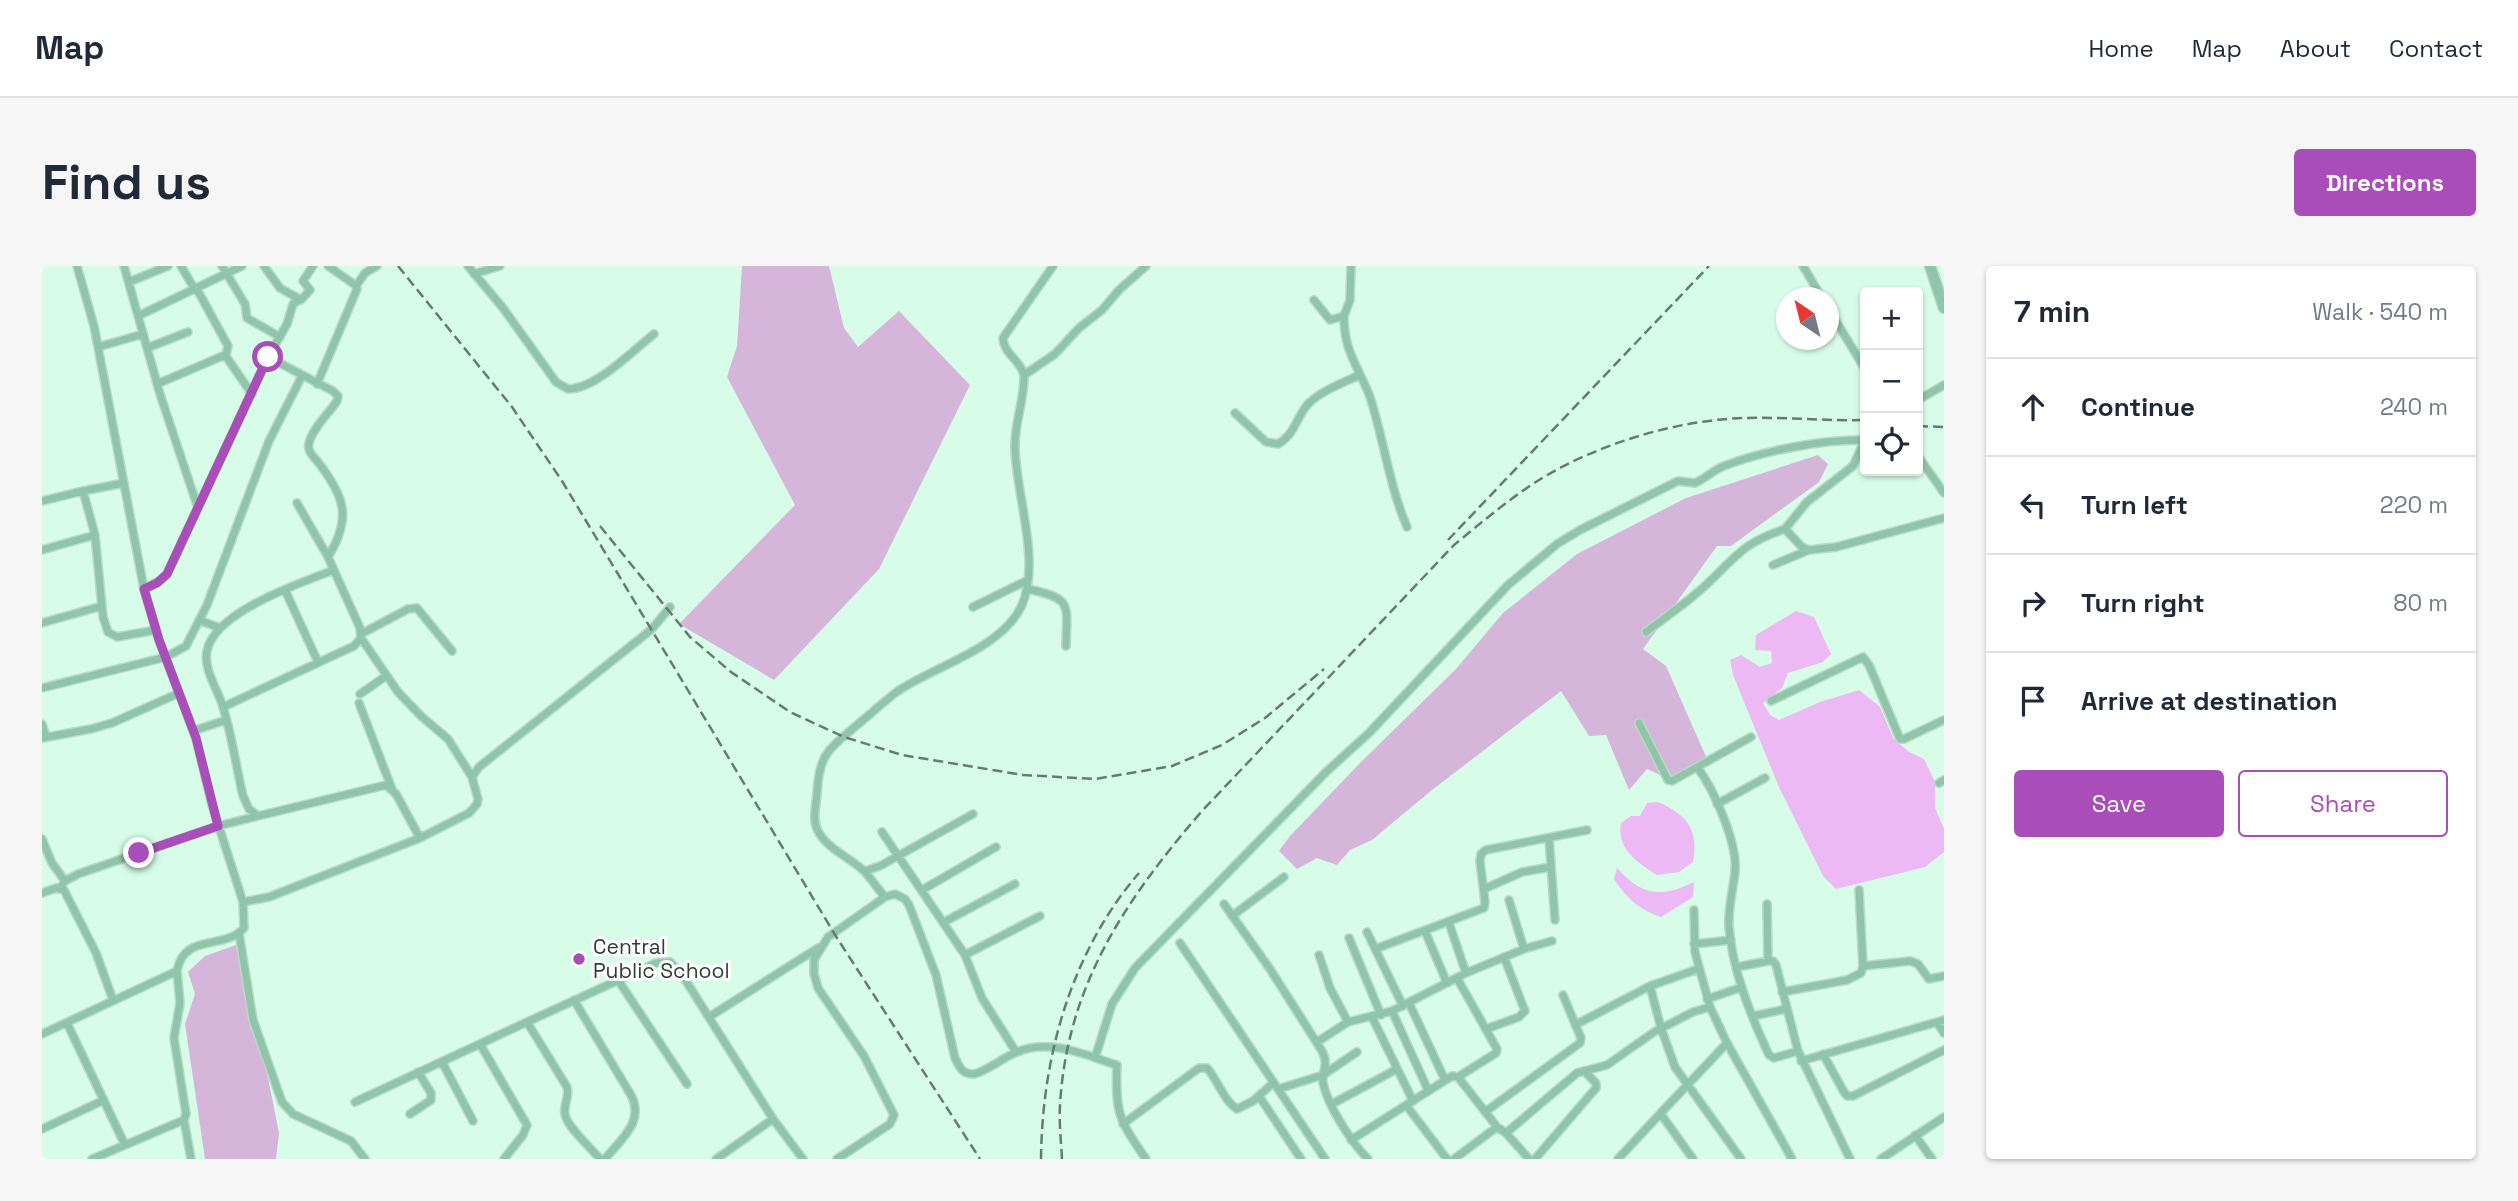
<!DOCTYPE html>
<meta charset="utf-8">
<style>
body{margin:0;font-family:"Space Grotesk",sans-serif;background:#f6f6f7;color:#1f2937}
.controls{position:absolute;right:21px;top:21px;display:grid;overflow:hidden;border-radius:7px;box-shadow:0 2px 5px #0004}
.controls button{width:63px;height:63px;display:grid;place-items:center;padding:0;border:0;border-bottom:2px solid #e0e1e3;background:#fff;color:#1f2937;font:35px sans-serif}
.compass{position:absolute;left:1734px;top:21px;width:63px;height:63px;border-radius:50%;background:#fff;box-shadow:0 2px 5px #0004;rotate:325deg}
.stop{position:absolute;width:21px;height:21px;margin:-16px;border:5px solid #a94db8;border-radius:50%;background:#fff}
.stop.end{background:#a94db8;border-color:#fff;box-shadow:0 2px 7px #0008}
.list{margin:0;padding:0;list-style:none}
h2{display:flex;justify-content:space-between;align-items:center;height:91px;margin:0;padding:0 28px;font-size:30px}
h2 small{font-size:23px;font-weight:400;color:#747a83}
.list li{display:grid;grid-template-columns:46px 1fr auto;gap:21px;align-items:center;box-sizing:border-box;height:98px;padding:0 28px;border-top:2px solid #e0e1e3}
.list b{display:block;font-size:26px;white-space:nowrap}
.list em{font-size:23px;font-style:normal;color:#747a83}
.actions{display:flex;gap:14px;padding:21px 28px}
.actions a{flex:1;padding:16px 0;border:2px solid #a94db8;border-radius:7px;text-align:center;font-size:24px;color:#a94db8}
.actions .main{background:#a94db8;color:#fff}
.icon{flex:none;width:38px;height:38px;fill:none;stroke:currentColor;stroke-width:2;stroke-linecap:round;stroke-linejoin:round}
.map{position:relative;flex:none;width:1902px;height:893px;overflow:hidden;border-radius:7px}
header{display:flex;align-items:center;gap:42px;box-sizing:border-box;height:98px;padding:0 35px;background:#fff;border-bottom:2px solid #e0e1e3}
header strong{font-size:33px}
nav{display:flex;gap:38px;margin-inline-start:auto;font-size:24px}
.intro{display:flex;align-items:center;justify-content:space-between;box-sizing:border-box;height:168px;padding:0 42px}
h1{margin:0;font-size:49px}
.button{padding:18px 32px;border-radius:7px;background:#a94db8;color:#fff;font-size:24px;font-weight:700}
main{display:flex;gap:42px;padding:0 42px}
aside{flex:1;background:#fff;border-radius:7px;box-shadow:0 2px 5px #0004}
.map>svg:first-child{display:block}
.green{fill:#d6b5da}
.water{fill:#ecb9f4}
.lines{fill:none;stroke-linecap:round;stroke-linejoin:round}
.minor-casing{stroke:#b9dac8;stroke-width:10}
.tertiary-casing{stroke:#b9dac8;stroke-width:13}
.minor{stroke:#8fc6a9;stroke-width:7}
.tertiary{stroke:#8fc6a9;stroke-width:10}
.rail{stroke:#657b6f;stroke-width:2.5;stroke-dasharray:10 5;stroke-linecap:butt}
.route{stroke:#a94db8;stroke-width:9}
.poi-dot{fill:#a94db8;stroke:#fff;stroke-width:2.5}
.labels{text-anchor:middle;stroke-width:6;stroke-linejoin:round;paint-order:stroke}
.poi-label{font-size:21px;fill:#2e3d35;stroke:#fff;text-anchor:start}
</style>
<header>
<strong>Map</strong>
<nav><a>Home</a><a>Map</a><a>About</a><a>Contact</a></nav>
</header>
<div class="intro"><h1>Find us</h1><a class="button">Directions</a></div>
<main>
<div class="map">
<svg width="1902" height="893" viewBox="0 0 1902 893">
<rect width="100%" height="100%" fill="#d7fde8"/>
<path class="green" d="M700 0H787L802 62 816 81 857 45 928 119 837 303 732 414 637 358 753 239 685 111 695 80Z
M1776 189 1786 198 1777 216 1689 280H1675L1601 383 1624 400 1665 493 1627 513 1605 503 1587 524 1564 469 1547 470 1519 425 1390 524 1330 574 1308 584 1295 599 1275 592 1255 603 1237 585 1248 570 1320 495 1414 403 1461 347 1535 288 1644 232Z
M194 679 201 686 237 867 234 893H163L143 758 153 728 146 706 163 690Z"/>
<path class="water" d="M1754 345 1772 351 1789 388 1781 396 1746 407 1740 422 1721 437 1728 449 1737 454 1778 436 1817 424 1838 441 1851 472 1867 486 1882 493 1893 516V542L1902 563V586L1883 601 1794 623 1781 610 1737 521 1691 409 1688 394 1699 389 1718 401 1730 397 1729 385 1713 384 1714 369Z
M1616 536C1645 549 1657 563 1651 596L1637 606 1615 609C1596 597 1574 583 1579 557L1589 550H1598L1605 537Z
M1575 602C1600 630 1619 632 1652 616L1651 631 1619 651C1597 643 1585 633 1572 613Z"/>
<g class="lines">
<defs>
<path id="minor" d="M82 0 118 128 155 239
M139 0 153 24 156 25 186 80 184 89
M180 0 203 38 205 52 238 71
M222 0 238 22 259 34 268 24 261 15 271 0
M426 0 461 42 514 116 526 123C554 123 590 85 612 68
M1761 0 1780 32
M432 8 458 0
M87 16 126 0
M314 20 323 7 335 0
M1272 34 1288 54 1302 50 1308 34 1309 0
M1786 42 1823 103
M96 50 200 0
M1302 50C1302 87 1316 99 1328 131 1342 174 1347 219 1365 261
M56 81 101 68
M105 82 146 66
M226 91 291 125 296 130 295 135C287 147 270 163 267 177 265 185 271 190 276 196 303 231 310 252 286 291
M982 109 1013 88 1037 62 1060 44 1077 24 1104 0
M115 118 183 89 210 128
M275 118 315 23 313 19 286 0
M1876 134 1902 119
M1193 147 1224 176 1236 178C1253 169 1255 149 1267 137 1281 124 1301 117 1317 109
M1823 174 1811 200 1765 236 1743 263 1760 281 1767 284 1794 281 1902 252
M1876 190 1902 227
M82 217 41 225 53 269 61 351 66 366 75 371 114 364
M0 235 41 225
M0 284 53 269
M1731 299 1767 284
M292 304C258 317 172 346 165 385 161 403 176 424 181 441 190 470 194 500 201 530L207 543 216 550 344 519 354 528 378 572
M102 323 119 314 125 308 226 91 245 58 251 38 257 34
M985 323C1031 332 1025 338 1024 380
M243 324 276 396
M931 341 986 314
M157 354 178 362
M0 357 60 340
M1604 366C1621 353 1640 340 1656 326 1691 296 1696 278 1743 263
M319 368 366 343 375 342 410 385
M319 372 356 426 379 450 406 473 430 511
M0 422 124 391 144 380 165 339 227 175 260 110
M318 428 344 410
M1729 435 1821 391 1827 399 1858 473H1862L1902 454
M317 437 350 523
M181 441 312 380 319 372 318 362 286 291 255 237
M1597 457 1626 514 1630 515 1655 501C1672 523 1696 578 1693 606 1691 624 1686 642 1687 660 1690 704 1709 750 1727 789L1732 792 1756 785
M0 458 4 471
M151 465 184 454
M0 472 49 463 70 457 137 427
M1655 501 1709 471
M1897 517 1902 514
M1675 538 1723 512
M840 566 923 689 940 732 974 786
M1507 572 1513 654
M0 573 10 597 23 615
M823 605 838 600 931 548
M18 622 23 615 36 608 176 560 216 550
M1442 623 1480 606 1509 601
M880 624 954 581
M0 627 14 622 22 624 54 687 71 734
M843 631 853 628 863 633 867 639 894 709 913 792C918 802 920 808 932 808 947 804 960 792 975 786 1008 772 1043 789 1075 799 1073 847 1077 854 1104 893
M1467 634 1482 683
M201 636 227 631 378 572 427 547 435 538 436 533 430 511 437 501 610 363 628 341
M1182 638 1228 703 1280 785C1288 801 1279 804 1281 817 1286 840 1309 876 1326 893
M1725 638 1726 695
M1652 644 1653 686 1668 741
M1190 650 1242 611
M902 656 973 618
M1407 657 1424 707
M1383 665 1405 717
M1325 666 1361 740
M197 667 211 754 240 836 251 848 309 875 323 893
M1307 672 1339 749
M1138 677 1283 893
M1652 678 1689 674
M1333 683 1442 642 1443 636 1438 595 1439 588 1444 584 1545 564
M923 689 998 650
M1277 689 1288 722 1306 756
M1821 700 1868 695 1876 698 1887 713 1902 710
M1695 701 1726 695H1731L1734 699 1756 785 1808 893
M1415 712 1455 783 1454 787 1416 811
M576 714 645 818
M1608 720 1619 762 1633 801 1699 893
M1740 726 1805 714 1819 707 1821 700 1817 624
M1665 733 1700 721
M532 734 589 829C603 856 579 873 563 893
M1367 737 1403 814
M1350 745 1386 824
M1711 750 1744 743
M667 751 776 682
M1330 751 1371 835
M485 756 614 697 628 696 639 707 731 853
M1895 756 1902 767
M25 757 83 879
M1533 759 1608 720 1656 703
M1444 763 1477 751 1483 745 1462 691
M0 768 135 705C142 666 182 685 202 662L201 636 170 539 154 472 117 374 102 323 52 60 35 0
M1275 776 1306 756 1350 745 1424 707 1482 683 1510 675
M438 778 485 859 481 869 462 893
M1781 788 1802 826 1805 830H1811L1902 784
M1053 792 1070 738 1093 702 1284 506 1327 467 1466 319 1515 278 1538 264 1636 215 1653 217C1663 213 1671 204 1682 200 1721 185 1781 173 1823 174
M1759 795 1902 754
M400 796 431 855
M1236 823 1281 809 1315 786
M1217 830 1259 893
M313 836 485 756 525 821C528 832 521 838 523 848 524 860 550 883 558 893
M1290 838 1355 803
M1364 839 1405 893
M1443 846 1538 777 1539 772 1521 729
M368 848 389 834V827L376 806
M1616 850 1685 777
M142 854 149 893
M1081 858 1157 802H1165C1176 814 1181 834 1195 843L1211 835 1231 817
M0 863 60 835
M1464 867 1535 807 1565 799 1612 766 1651 746 1668 741 1685 777 1750 893
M1873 869 1890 893
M1309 874 1410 810 1416 811 1455 861 1464 867 1487 893
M50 893 142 854 144 848 132 772 138 737 135 705
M674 893 731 853 761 893
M795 893 848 858 852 849 822 790 776 722 772 708V694L786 671 843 631C836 623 830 614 823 606 809 592 785 583 776 565 770 554 774 540 775 528 777 488 786 484 815 459 829 448 842 435 856 425 893 400 961 382 980 339 999 295 974 229 973 182 972 157 983 133 982 109 978 93 962 89 961 72L1011 0
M1412 893 1455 861
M1493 893 1554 822V817L1542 805
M1576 893 1616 850 1621 851 1651 893
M1839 893 1902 851"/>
<path id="tertiary" d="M1888 0 1902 42"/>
</defs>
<use href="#minor" class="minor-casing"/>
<use href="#tertiary" class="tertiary-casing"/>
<use href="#minor" class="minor"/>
<use href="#tertiary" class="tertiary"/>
<path class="rail" d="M356 0 470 141 520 215 795 672 938 893
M1876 160 1902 161
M558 260 648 371 689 406 748 446 802 471 860 489 981 509 1053 513 1130 500 1180 479 1223 452 1282 403
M1406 274 1667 0
M999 893C1000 791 1029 686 1097 607
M1020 893C1019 875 1017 857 1018 839 1025 719 1084 633 1160 545L1412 279C1440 256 1467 233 1497 214 1555 178 1637 153 1705 152 1745 151 1784 155 1823 154"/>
</g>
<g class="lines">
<path class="route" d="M97 587 176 560 154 472 117 374 102 323 115 317 125 308 226 91"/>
</g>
<circle class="poi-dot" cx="537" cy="693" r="7"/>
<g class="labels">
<g class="poi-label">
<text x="551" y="688">Central<tspan x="551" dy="24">Public School</tspan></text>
</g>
</g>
</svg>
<div class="controls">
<button>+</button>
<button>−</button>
<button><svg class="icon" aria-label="locate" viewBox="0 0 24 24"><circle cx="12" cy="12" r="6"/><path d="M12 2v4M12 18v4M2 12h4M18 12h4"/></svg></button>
</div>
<svg class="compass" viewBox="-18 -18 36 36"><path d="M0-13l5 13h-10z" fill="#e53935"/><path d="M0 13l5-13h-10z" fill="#747a83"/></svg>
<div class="stop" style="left:226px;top:91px"></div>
<div class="stop end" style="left:97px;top:587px"></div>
</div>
<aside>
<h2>7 min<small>Walk · 540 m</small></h2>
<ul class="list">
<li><svg class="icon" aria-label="ahead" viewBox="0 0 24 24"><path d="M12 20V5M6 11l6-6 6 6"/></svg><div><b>Continue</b></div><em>240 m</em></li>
<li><svg class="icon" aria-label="left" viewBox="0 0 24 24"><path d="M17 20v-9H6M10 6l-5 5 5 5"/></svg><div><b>Turn left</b></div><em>220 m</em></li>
<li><svg class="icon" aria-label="right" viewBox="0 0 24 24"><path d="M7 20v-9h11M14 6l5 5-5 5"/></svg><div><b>Turn right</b></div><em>80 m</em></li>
<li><svg class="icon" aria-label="arrive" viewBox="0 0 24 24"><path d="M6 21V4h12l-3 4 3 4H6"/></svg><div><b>Arrive at destination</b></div></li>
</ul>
<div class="actions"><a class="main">Save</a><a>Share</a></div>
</aside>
</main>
